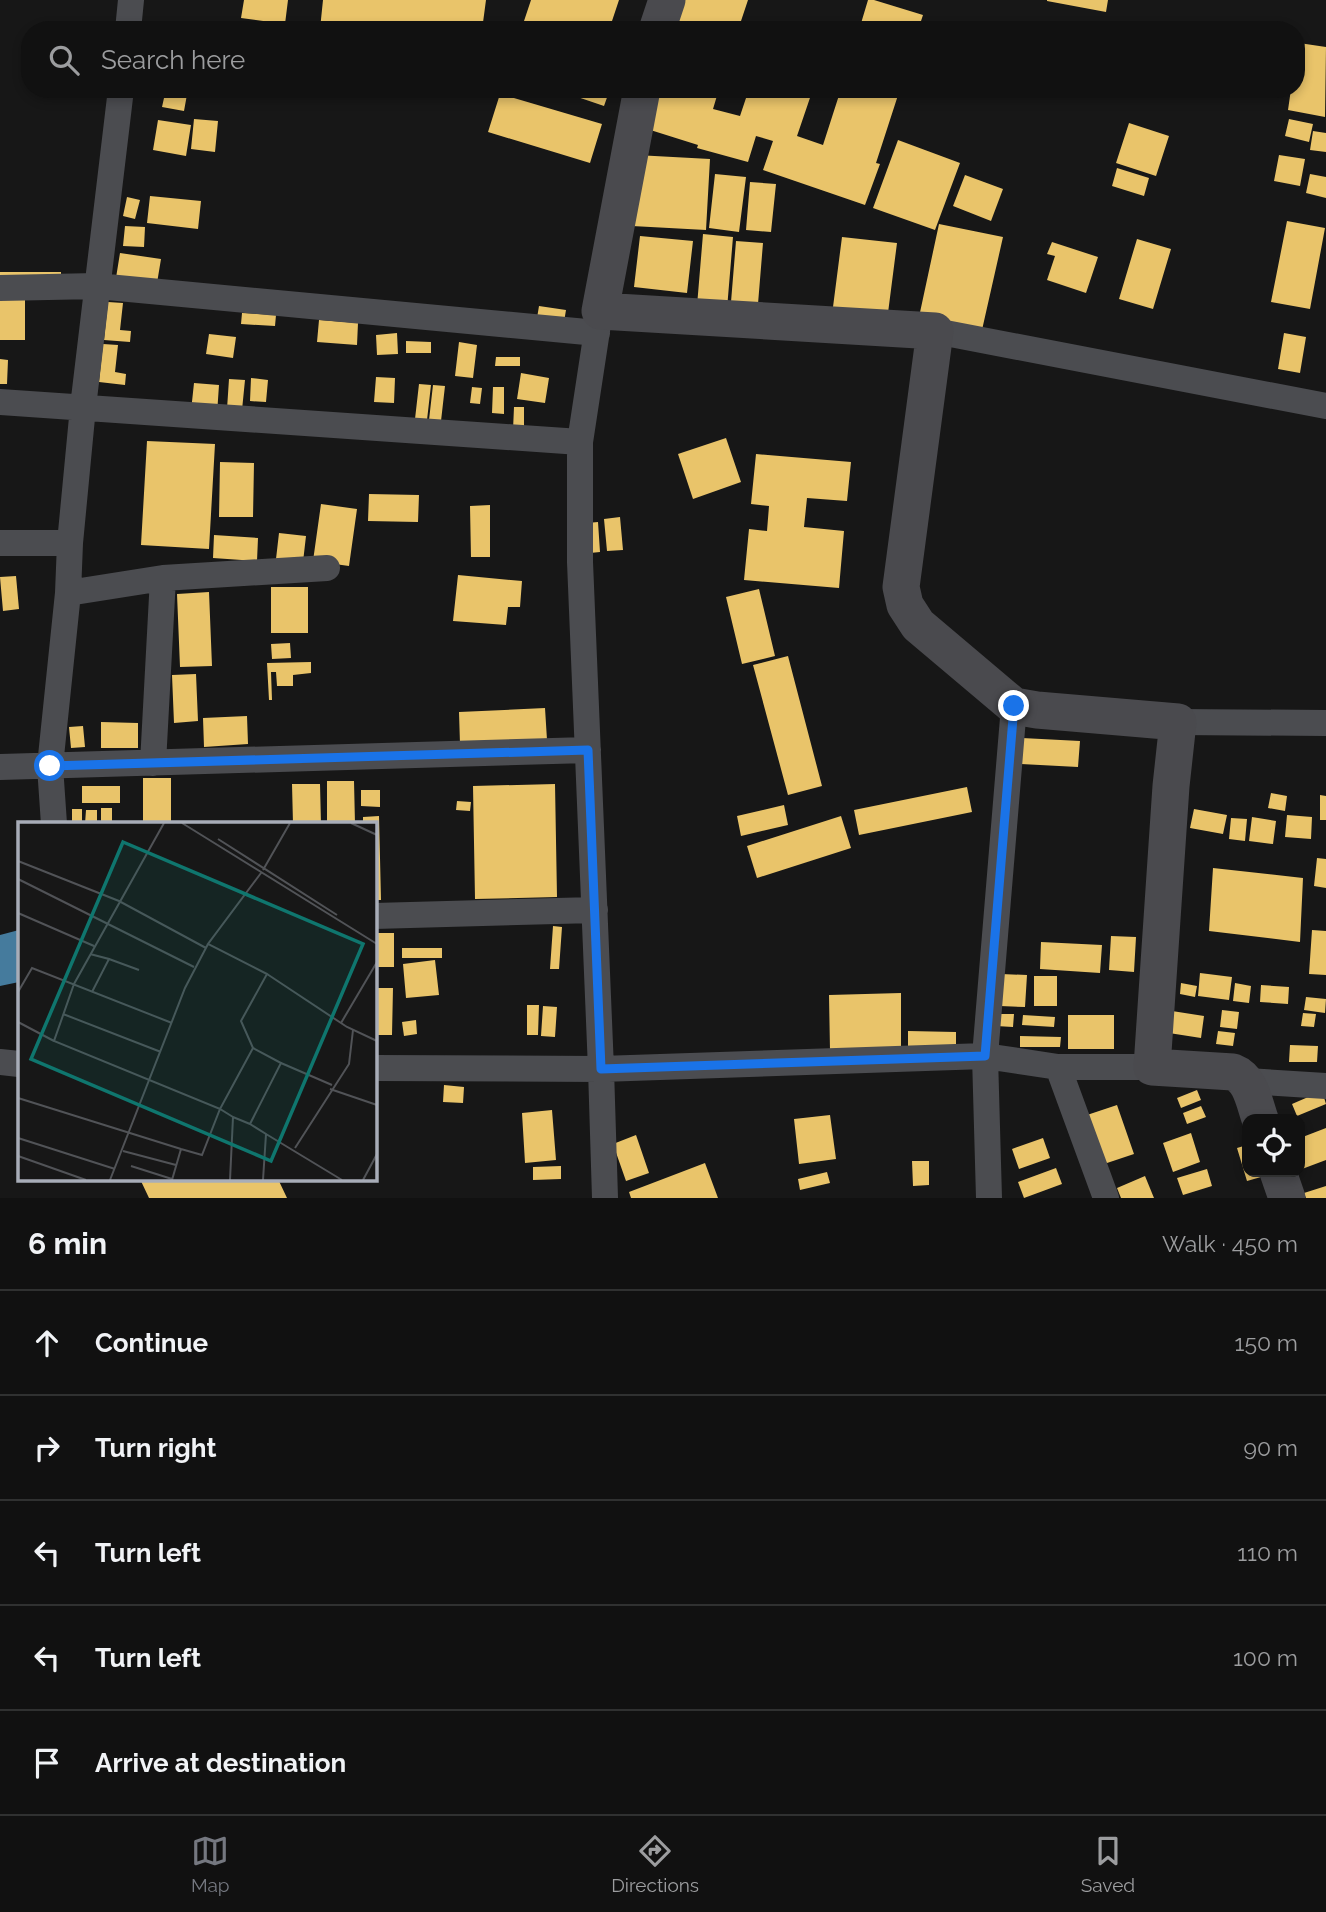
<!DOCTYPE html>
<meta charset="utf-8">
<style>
body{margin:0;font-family:Raleway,sans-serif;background:#1e1f1f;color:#f1f3f6}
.controls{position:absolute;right:21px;bottom:21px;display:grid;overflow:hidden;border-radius:14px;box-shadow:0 4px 10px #0003}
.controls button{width:63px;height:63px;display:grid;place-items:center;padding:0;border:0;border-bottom:2px solid #303131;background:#111;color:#f1f3f6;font:35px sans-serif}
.stop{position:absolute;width:21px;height:21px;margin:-16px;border:5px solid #1a73e8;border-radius:50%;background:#fff}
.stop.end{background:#1a73e8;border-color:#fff;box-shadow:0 2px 7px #0008}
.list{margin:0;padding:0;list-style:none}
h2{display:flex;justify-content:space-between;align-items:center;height:91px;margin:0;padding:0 28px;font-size:30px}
h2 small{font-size:23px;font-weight:400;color:#9c9d9f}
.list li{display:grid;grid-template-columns:46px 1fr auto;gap:21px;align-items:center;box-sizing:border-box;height:105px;padding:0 28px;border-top:2px solid #303131}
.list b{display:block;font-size:26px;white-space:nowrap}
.list em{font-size:23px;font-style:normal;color:#9c9d9f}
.icon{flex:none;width:38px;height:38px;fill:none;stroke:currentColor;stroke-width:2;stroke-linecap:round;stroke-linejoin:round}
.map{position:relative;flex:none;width:1326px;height:1198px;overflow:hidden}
.search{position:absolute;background:#111;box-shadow:0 4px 10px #0003;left:21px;right:21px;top:21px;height:77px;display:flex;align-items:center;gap:18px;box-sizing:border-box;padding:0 24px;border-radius:28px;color:#9c9d9f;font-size:26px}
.sheet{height:616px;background:#111}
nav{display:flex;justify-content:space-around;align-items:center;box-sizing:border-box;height:98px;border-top:2px solid #303131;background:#111;font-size:19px;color:#9c9d9f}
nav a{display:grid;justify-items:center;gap:4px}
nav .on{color:#757880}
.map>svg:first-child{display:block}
.homes{fill:#e9c46a}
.public{fill:#457b9d}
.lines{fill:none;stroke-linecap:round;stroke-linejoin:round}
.street{stroke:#4b4c50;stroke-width:26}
.secondary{stroke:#4a4a4e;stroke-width:37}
.route{stroke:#1a73e8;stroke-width:9}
.inset-road{fill:none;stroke:#515357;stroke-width:2}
.view{fill:#0f766e;fill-opacity:0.15;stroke:#0f766e;stroke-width:3.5}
.inset-edge{fill:none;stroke:#a8adb8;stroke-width:3.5}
</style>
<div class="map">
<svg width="1326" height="1198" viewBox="0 0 1326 1198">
<rect width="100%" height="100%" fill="#171717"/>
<path class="homes" d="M244 0H288L285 24 241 18Z
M323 0H486L482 30 320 29Z
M531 0H619L609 30H521Z
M685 0H748L738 30H676Z
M868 0H874L923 15 918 30H859Z
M1047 0H1108L1106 12 1047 1Z
M1299 43 1326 47 1325 117 1288 110 1291 89H1296V60Z
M166 89H188L184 111 162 107Z
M554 89H610L604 106Z
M657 89H719L713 109 740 116 749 89H813L797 136 823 145 841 89H900L876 163 880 164 865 205 763 170 773 141 756 136 748 162 697 148 698 145 644 128Z
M500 94 602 124 590 163 488 132Z
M194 119 218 121 215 152 191 149Z
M1289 119 1313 124 1309 142 1285 136Z
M158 120 191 125 186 156 153 150Z
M1129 123 1169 136 1156 176 1116 163Z
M1313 131 1326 133V152L1310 150Z
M898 140 960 163 935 230 873 208Z
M636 155 710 159 706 230 632 226Z
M1279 155 1305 159 1300 186 1274 181Z
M1117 168 1149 178 1144 196 1112 186Z
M715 174 746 177 739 232 709 228Z
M1310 174 1326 177V198L1306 193Z
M965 175 1003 189 991 221 953 206Z
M750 182 776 184 771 232 746 230Z
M150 196 201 201 198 229 147 223Z
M127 197 140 200 135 219 123 216Z
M1287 221 1325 228 1310 309 1271 302Z
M939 224 1003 237 982 330 919 317Z
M125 226 145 227 144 247 123 246Z
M703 234 733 237 727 309 697 306Z
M640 236 693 241 687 293 634 287Z
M842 237 897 243 888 313 833 307Z
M1137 239 1171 249 1153 309 1119 299Z
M736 241 763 243 758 304 731 302Z
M1052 242 1098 257 1086 293 1047 280 1055 256 1047 254Z
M120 253 161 259 156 289 115 284Z
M0 272H61V284H0Z
M0 291H25V340H0Z
M108 302 123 303 120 330 131 331 130 342 104 340Z
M539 306 566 310 564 322 537 318Z
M242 313 276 315 275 326 241 324Z
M319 320 358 323 357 345 317 342Z
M397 333 398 354 377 355 376 335Z
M1284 333 1306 337 1300 373 1278 369Z
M209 334 236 337 233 358 206 354Z
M406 341 431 342V353H406Z
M459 342 477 345 473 378 455 376Z
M103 344 118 345 115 372 126 374 125 385 99 382Z
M496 357H520V366H495Z
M0 359 8 360 7 384H0Z
M521 373 549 378 545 403 517 399Z
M376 377 395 378 394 403 374 402Z
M251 378 268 380 266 402 250 401Z
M229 379 245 380 242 410 227 409Z
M194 383 219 385 217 414 191 411Z
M419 384 431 385 427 420 415 419Z
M433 385 445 386 441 421 429 420Z
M472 387 482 388 480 404 470 403Z
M493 387H504V414L492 413Z
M514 407H524V430H513Z
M726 438 741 482 693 499 678 454Z
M147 441 215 444 209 549 141 545Z
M756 454 851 462 847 501 807 498 804 527 844 531 839 588 744 580 749 529 767 531 769 506 751 504Z
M220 462 254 463 253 517H219Z
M369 494 419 495 418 522 368 521Z
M321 504 357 509 349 566 313 561Z
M490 505V557H471L470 506Z
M620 517 623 550 607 551 604 519Z
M598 522 600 552 590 553 587 523Z
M279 533 306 536 303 562 276 559Z
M214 535 258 538 257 561 213 558Z
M458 575 522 581 520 607H508L506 625 453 621Z
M16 576 19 609 3 611 0 577Z
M271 587H308V633H271Z
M759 589 775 656 742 664 726 597Z
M209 592 212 666 180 667 177 594Z
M290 643 291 658 272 659 271 644Z
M788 656 822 786 788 795 753 665Z
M311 662V673L293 675V686H277L276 672H271L272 700H269L267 663Z
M196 674 198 721 174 723 172 675Z
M545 708 547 740 460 744 459 712Z
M247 716 248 744 204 747 203 718Z
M101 722 138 723V748H101Z
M83 726 85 747 71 748 69 727Z
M1022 738 1080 741 1078 767 1021 764Z
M143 778H171V824H143Z
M327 781H354L355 824H327Z
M292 784H320L321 824H293Z
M555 784 557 897 475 899 473 786Z
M82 786H120V803H82Z
M967 787 972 812 859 835 854 810Z
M361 790H380V807L361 806Z
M1271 793 1287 796 1285 811 1268 808Z
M1320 795 1326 796V820H1320Z
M457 801 471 802 470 811 456 810Z
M784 805 788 825 741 836 737 816Z
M101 808H112V823H101Z
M72 809H82V824H72Z
M1194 809 1227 815 1223 834 1190 828Z
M86 810H97V824H85Z
M1287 815 1312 817 1311 839 1285 837Z
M379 816 381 900H374V824H363V817Z
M841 816 851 848 757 878 747 846Z
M1252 817 1276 821 1273 844 1249 841Z
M1231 818 1247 819 1245 841 1229 839Z
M1317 858 1326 859V888L1314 886Z
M1213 868 1303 878 1300 942 1209 931Z
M553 926 562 927 559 969H550Z
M1312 930 1326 931V975L1309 974Z
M377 933H394V967H377Z
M1111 936 1136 937 1134 972 1109 970Z
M1041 942 1102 945 1100 973 1040 969Z
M402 948H442V958H402Z
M435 960 439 995 406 998 403 964Z
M1200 973 1232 977 1229 1000 1198 996Z
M1001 974 1027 975 1025 1007 1000 1006Z
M1034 976H1057V1006H1034Z
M1181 983 1197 986 1195 997 1180 994Z
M1235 983 1251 986 1249 1003 1233 1001Z
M1261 985 1289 987 1288 1004 1260 1002Z
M374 988H393L392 1035H374Z
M901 993V1048L830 1050 829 995Z
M1306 997 1326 999 1325 1013 1304 1010Z
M527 1005H539L538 1035H527Z
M543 1006 557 1007 555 1037 541 1036Z
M1222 1010 1239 1012 1237 1029 1220 1027Z
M1172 1011 1204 1016 1201 1038 1169 1033Z
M1303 1013 1316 1014 1314 1027 1301 1026Z
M997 1014H1014L1013 1027 996 1026Z
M1023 1015 1055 1017 1054 1027 1022 1025Z
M1068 1015H1114V1049H1068Z
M416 1020 417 1034 404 1036 402 1022Z
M908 1031 956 1032V1051L908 1050Z
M1218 1031 1235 1033 1233 1046 1216 1044Z
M1020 1036 1061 1037 1060 1047H1020Z
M1290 1045 1318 1046 1317 1062H1289Z
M444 1085 464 1087 463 1103 443 1102Z
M1197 1090 1201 1100 1181 1108 1177 1098Z
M1322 1091 1326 1104 1297 1116 1292 1104Z
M1117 1105 1134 1154 1104 1164 1087 1115Z
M1201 1106 1206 1117 1187 1124 1183 1113Z
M552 1110 556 1160 525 1163 522 1113Z
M830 1115 836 1159 799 1164 794 1119Z
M1326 1128V1160L1302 1169 1300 1164V1138Z
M1191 1133 1200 1162 1173 1172 1163 1143Z
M636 1135 649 1173 626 1181 613 1144Z
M1043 1138 1050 1158 1019 1169 1012 1149Z
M1247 1145V1172H1260L1261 1177 1247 1181 1237 1148Z
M912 1161H929V1185L913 1186Z
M705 1163 718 1198H631L629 1192Z
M561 1166V1179L533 1180V1167Z
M1056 1168 1062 1184 1024 1198 1018 1182Z
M1207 1169 1212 1186 1183 1195 1177 1178Z
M827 1172 830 1183 800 1190 798 1179Z
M1145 1176 1154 1198H1121L1117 1188Z
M140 1179H278L287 1198H149Z
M1326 1186V1198H1306L1304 1193Z"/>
<path class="public" d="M19 930V982L0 986V935Z"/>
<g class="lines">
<path class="street" d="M128 30 131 0
M0 288 97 286 597 333
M600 311 580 442V562L601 1069 605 1198
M935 331 1326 406
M0 402 580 442
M0 543H70
M163 578 327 568
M68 593 163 578 153 763
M1178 722 1326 723
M0 767 588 750
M54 824 50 766 68 593 70 543 83 407 121 89
M374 916 595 910
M0 1062 19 1064
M374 1068 601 1069 985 1056 1014 706
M1247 1081 1326 1086
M989 1198 985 1056 1058 1067
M1106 1198 1058 1067H1152"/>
<path class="secondary" d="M657 30 667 0
M642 89 600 311 935 331 901 587 905 605 918 625 1014 706 1037 710 1178 722 1171 786 1152 1067 1233 1072C1251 1079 1254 1102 1260 1119
M1278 1172 1287 1198"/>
</g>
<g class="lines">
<path class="route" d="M50 766 588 750 601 1069 985 1056 1014 706"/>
</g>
<g transform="translate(18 822)">
<rect width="359" height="359" fill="#171717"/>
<path class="inset-road" d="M146 1 56 162 36 219 202 287 235 226M164 1 359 122M333 1 359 13M200 17 319 93M0 39 101 79 188 126M245 48 272 1M243 51 190 122 249 152 223 199 235 226 263 241 232 302 248 312 245 358M0 57 176 145M0 91 76 124M72 132 91 137 74 170M91 137 121 148M249 152 329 205 359 219M0 170 14 146 154 201M45 192 143 230M0 200 36 219M323 201 359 140M263 241 314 263M312 267 359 283M0 276 163 327M248 312 324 358M0 316 97 347M277 326 331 242 335 208M105 329 158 343M0 334 68 358M113 344 154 357M92 358 167 166 190 122M154 358 163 327 184 333 202 287 215 295M212 358 215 295 232 302M345 358 359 332"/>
<path class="view" d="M105 20 345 122 253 339 13 237Z"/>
<rect width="359" height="359" class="inset-edge"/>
</g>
</svg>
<div class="controls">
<button><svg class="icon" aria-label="locate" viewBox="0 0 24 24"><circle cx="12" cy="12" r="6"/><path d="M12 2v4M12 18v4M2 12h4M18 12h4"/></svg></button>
</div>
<div class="stop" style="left:50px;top:766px"></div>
<div class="stop end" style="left:1014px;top:706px"></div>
<div class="search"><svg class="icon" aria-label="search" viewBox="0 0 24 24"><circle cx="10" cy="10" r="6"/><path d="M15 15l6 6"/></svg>Search here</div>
</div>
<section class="sheet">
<h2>6 min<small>Walk · 450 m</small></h2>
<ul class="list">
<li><svg class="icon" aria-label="ahead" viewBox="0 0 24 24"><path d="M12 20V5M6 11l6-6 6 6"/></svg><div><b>Continue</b></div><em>150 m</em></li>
<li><svg class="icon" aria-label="right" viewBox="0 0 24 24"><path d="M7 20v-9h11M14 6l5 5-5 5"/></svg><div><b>Turn right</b></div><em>90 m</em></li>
<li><svg class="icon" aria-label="left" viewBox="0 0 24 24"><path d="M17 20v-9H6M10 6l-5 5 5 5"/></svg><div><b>Turn left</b></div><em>110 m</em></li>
<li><svg class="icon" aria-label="left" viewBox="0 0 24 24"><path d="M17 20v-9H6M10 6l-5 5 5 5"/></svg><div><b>Turn left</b></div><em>100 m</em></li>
<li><svg class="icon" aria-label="arrive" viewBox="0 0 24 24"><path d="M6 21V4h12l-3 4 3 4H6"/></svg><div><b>Arrive at destination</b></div></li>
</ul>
</section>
<nav>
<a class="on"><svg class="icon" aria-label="map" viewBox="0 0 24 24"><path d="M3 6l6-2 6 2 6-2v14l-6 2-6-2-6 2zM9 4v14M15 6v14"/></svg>Map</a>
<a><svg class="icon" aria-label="directions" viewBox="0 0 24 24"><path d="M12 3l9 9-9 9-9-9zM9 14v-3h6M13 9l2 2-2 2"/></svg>Directions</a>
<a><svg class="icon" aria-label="saved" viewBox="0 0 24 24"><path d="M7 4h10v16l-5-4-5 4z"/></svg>Saved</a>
</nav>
